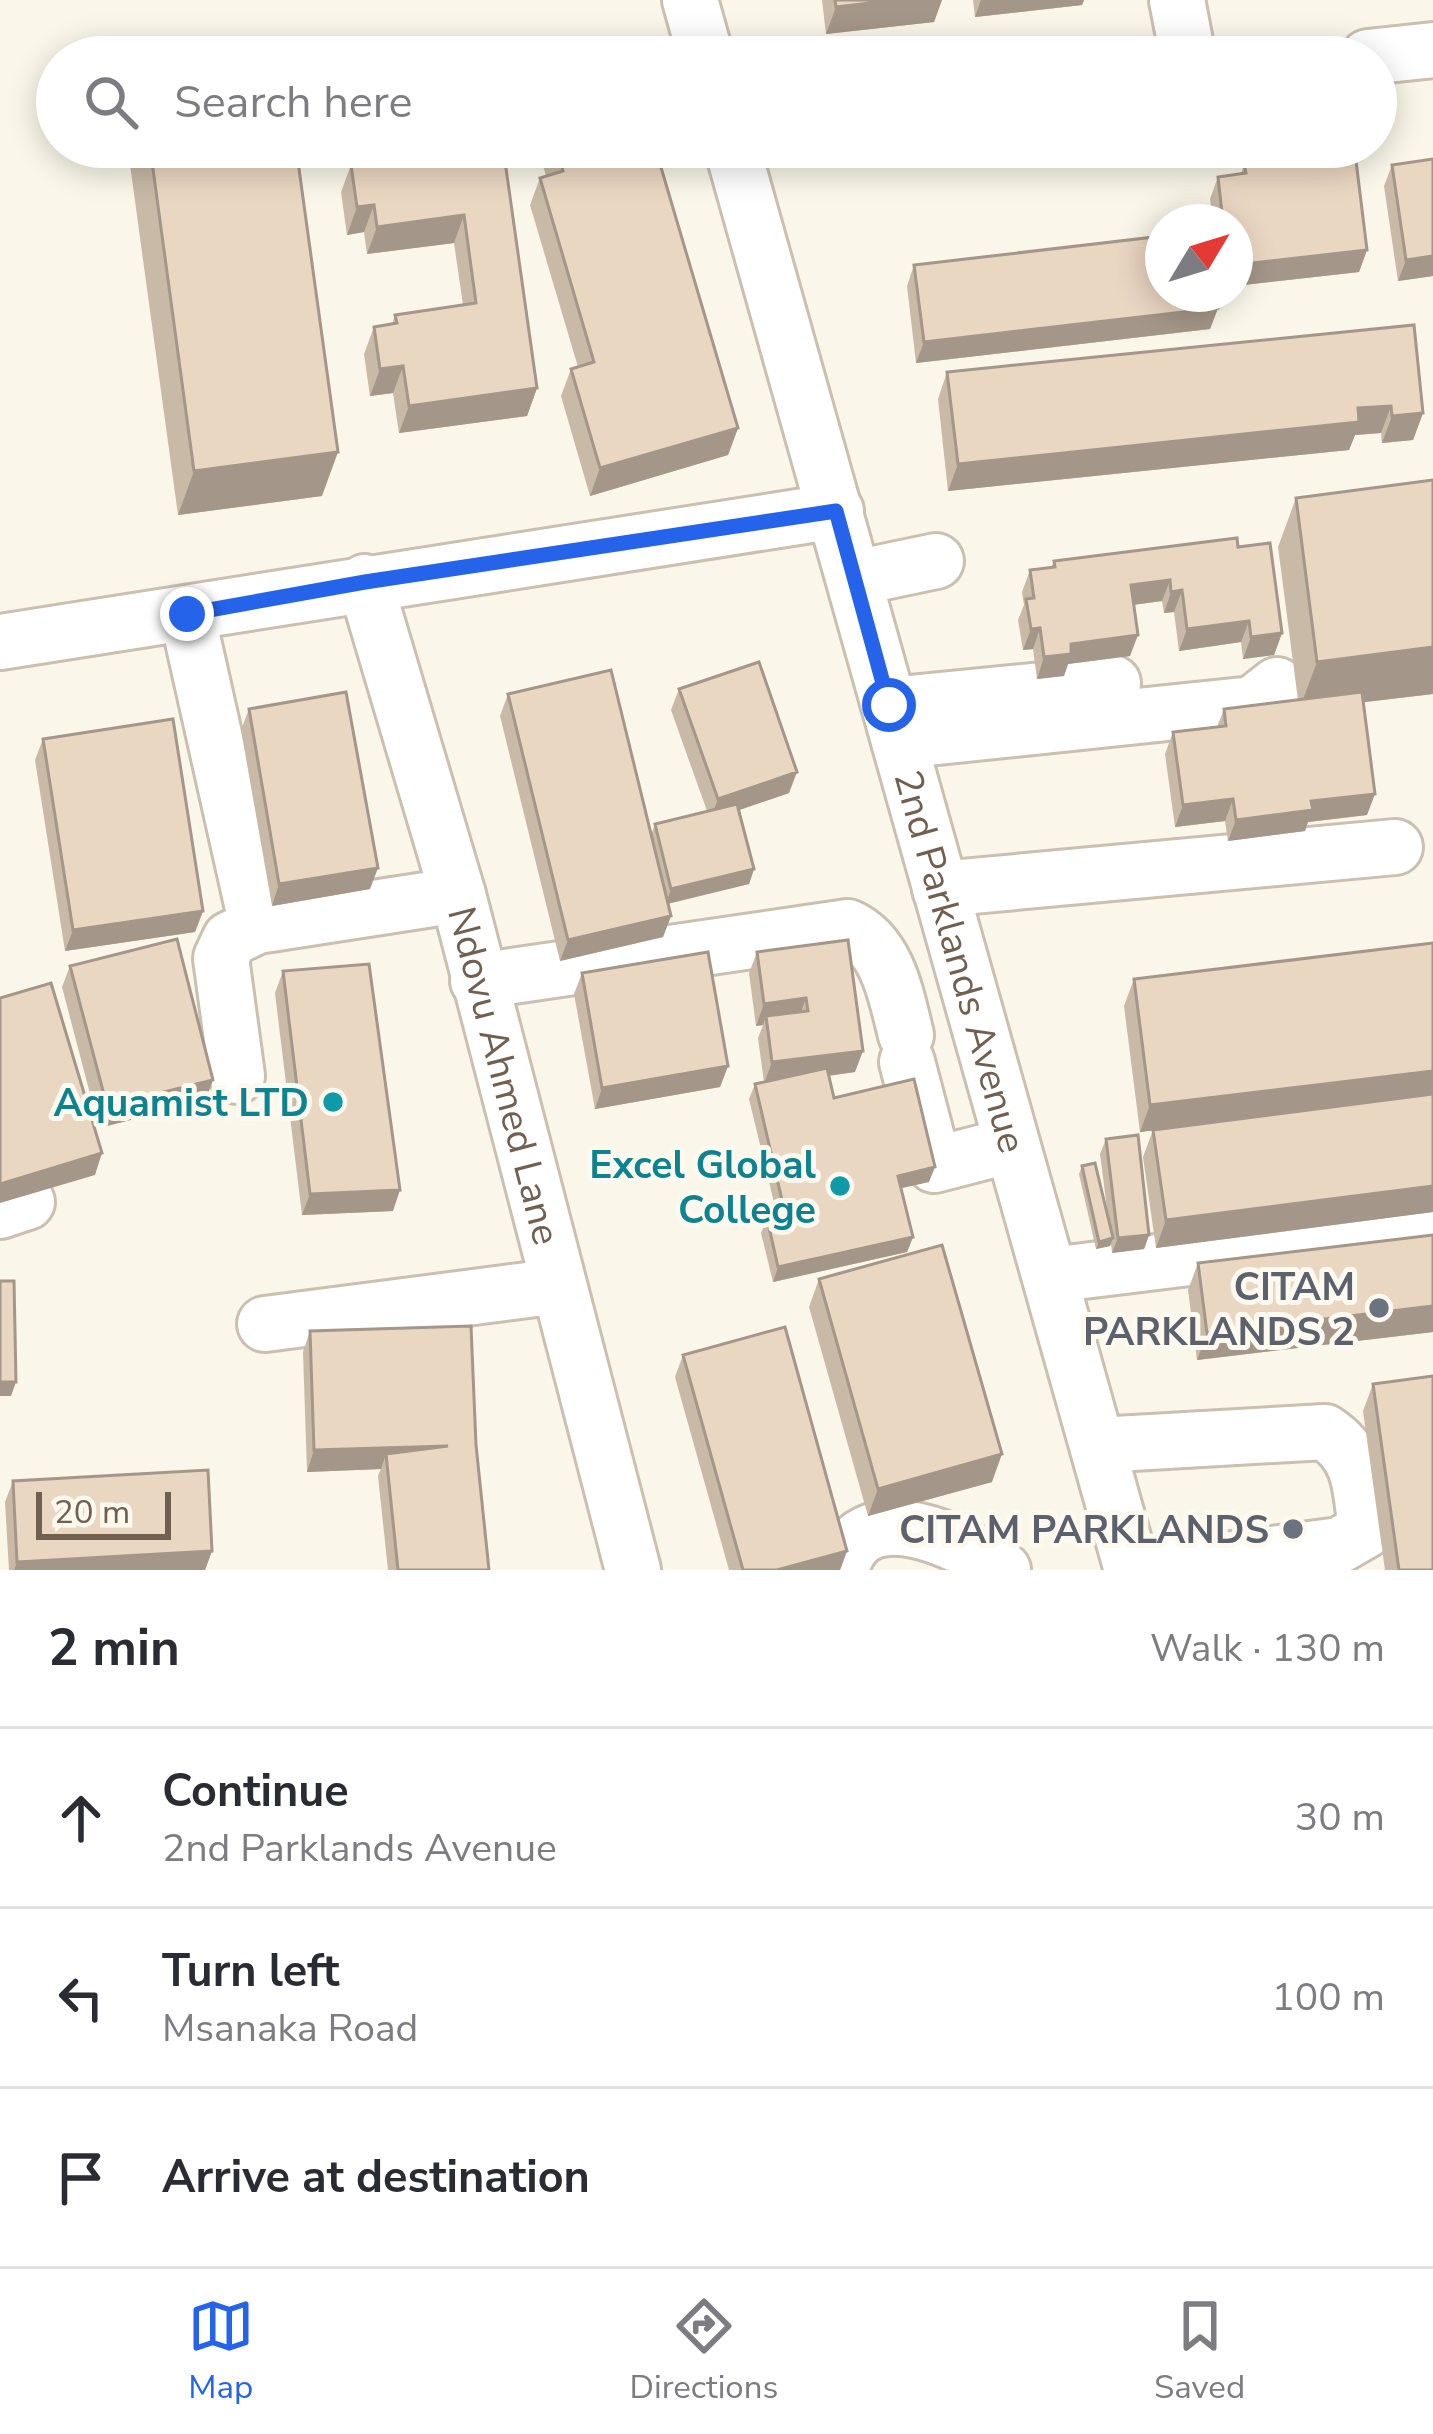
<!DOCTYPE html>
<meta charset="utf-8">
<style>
body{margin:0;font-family:"Nunito Sans",sans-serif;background:#f7f7f7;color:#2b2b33}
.compass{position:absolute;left:1145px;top:204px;width:108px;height:108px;border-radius:50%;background:#fff;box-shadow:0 6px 30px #0003;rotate:52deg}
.scale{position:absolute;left:36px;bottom:30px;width:135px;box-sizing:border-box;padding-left:12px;border:6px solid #716050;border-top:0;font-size:33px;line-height:42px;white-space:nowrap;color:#716050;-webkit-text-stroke:9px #fdf9ef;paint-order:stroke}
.stop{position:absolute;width:36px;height:36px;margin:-27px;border:9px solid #2563eb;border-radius:50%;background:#fff}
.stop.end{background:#2563eb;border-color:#fff;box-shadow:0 3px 12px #0008}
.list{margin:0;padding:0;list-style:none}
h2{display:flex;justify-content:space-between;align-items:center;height:156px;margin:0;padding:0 48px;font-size:51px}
h2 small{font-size:39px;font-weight:400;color:#7c7c81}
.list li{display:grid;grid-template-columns:78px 1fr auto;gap:36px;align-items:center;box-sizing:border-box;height:180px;padding:0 48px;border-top:3px solid #e1e1e2}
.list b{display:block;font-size:45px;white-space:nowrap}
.list p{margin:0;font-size:39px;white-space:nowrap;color:#7c7c81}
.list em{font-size:39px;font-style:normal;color:#7c7c81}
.icon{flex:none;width:66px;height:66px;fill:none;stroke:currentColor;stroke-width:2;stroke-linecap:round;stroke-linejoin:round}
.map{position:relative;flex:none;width:1433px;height:1570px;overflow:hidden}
.search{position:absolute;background:#fff;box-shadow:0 6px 30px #0003;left:36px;right:36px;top:36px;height:132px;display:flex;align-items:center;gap:30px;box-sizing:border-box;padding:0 42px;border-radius:66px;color:#7c7c81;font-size:45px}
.sheet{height:696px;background:#fff}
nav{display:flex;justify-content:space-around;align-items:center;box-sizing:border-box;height:168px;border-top:3px solid #e1e1e2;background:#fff;font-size:33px;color:#7c7c81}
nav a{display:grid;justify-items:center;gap:6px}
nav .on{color:#2563eb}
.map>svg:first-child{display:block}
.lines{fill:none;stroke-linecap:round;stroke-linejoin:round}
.minor-casing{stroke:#cbbfb0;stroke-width:60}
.minor{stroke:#fff;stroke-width:54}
.wall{fill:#c9b9a7}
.shaded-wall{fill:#a49688}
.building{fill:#ead7c2;stroke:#a49688;stroke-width:3}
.route{stroke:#2563eb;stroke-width:15}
.culture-dot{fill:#0f9aa8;stroke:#fdf9ef;stroke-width:4.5}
.worship-dot{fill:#6b7280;stroke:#fdf9ef;stroke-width:4.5}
.labels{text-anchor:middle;stroke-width:10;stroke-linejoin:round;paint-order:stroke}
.street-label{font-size:39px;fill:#716050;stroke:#fdf9ef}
.culture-label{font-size:39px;font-weight:bold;fill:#0d838f;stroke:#fdf9ef;text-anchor:end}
.worship-label{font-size:39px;font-weight:bold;fill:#5b616d;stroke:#fdf9ef;text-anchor:end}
</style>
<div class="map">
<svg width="1433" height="1570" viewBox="0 0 1433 1570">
<rect width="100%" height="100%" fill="#faf6e9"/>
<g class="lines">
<defs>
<g id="minor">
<path d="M690 0 706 57"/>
<path d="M1177 0 1188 57"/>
<path d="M1368 57 1433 50"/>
<path id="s1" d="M732 147 1132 1570"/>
<path d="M855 578 936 561"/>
<path id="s2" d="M365 582 458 895 633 1570"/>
<path d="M187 614 257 926"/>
<path d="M0 642 836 511"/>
<path d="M889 705 1113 683"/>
<path d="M899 741 1253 704 1277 685"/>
<path d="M940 889 1395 847"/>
<path d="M478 981 848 927C888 945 896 995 906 1035"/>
<path d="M907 1062 934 1165 1011 1145"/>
<path d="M237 1076 221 958 230 939 257 926 458 895"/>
<path d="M0 1211 27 1202"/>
<path d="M1051 1275 1433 1228"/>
<path d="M265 1324 559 1286"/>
<path d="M1098 1445 1325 1432C1363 1457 1360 1489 1366 1530L1340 1545 1149 1570"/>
<path d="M844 1561C868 1495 963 1543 1003 1570"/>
</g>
</defs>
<use href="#minor" class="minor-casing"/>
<use href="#minor" class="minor"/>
</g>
<path class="wall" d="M822 0H942L934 22 826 34Z
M973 0H1084L1082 5 975 17Z
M130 147H296L322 496 178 515 128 150Z
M353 147H503L537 388 527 416 399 433 393 393 370 396 364 354 374 327 392 324 395 315 463 305 454 243 367 254 364 232 347 235 341 192 351 165H354Z
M538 147H655L738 428 728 455 590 496 561 396 571 369 578 367 530 205 540 178 546 176Z
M1244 164H1330L1367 250 1359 272 1235 286V222H1213L1210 199 1218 177 1241 174Z
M1392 165 1433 276 1398 281 1384 186Z
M914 265 1218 308 1210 329 916 363 907 286Z
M1414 325 1423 413 1413 440 1382 443 1381 433 1355 435 1349 450 948 491 938 399 947 372Z
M1433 480V694L1363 702 1367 815 1308 822 1305 831 1228 841 1225 821 1175 827 1165 754 1173 732 1217 727 1224 709 1298 700 1278 547 1296 498Z
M1238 547 1282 633 1274 655 1243 659 1241 642 1179 651 1174 612 1164 613 1162 601 1134 605 1130 656 1068 664 1064 676 1037 679 1033 649 1023 650 1018 620 1024 605 1022 592 1030 570 1051 568 1054 561Z
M679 689 789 793 739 810 754 869 749 884 668 904 671 916 663 937 560 961 500 716 508 694 651 835 655 824 707 811 671 710Z
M249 709 370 889 272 906 241 730Z
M43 739 203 911 195 932 65 951 35 760Z
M848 940 855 1072 829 1076 834 1098 929 1182 901 1188 913 1237 907 1252 773 1282 761 1233 767 1218 777 1215 749 1099 755 1084 764 1082 758 1038 763 1025 756 1026 749 973 757 952Z
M1433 943V1212L1156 1248 1143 1157 1153 1130 1140 1132 1124 1006 1134 979Z
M70 966 213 1080 205 1101 99 1128 62 987Z
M283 971 393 1211 302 1215 275 993Z
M582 973 728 1066 720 1087 595 1109 574 994Z
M1106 1139 1149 1235 1144 1249 1112 1253 1111 1244 1110 1246 1096 1249 1079 1174 1082 1166 1108 1216 1100 1154Z
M1433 1235V1332L1197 1360 1188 1290 1198 1263Z
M819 1279 992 1482 868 1516 809 1307Z
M310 1331 489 1570H388L378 1476 381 1469 307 1472 303 1352Z
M683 1355 847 1551 840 1570H729L675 1377Z
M1373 1384 1433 1570H1385L1363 1411Z
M13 1481 212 1551 205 1570H9L5 1502Z"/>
<path class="shaded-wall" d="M895 0H942L934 22 826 34 836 7Z
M981 0H1084L1082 5 975 17Z
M374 205 364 232 347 235 357 207Z
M464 215 454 243 367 254 377 227Z
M1367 250 1359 272 1235 286V265Z
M1433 256V276L1398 281 1406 260Z
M1218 308 1210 329 916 363 924 342Z
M403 366 393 393 370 396 380 369Z
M537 388 527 416 399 433 409 406Z
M1391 406 1381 433 1355 435 1349 450 948 491 958 464 1358 408Z
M1423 413 1413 440 1382 443 1392 416Z
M738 428 728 455 590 496 600 468Z
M338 452 322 496 178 515 194 471Z
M1170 580 1162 601 1123 606 1131 585Z
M1182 590 1174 612 1164 613 1171 592Z
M1249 621 1241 642 1179 651 1187 629Z
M1040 628 1033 649 1023 650 1031 629Z
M1282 633 1274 655 1243 659 1251 637Z
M1138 635 1130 656 1068 664 1064 676 1037 679 1044 657 1071 644Z
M1433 647V694L1299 710 1317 662Z
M797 772 789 793 710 820 718 799Z
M1375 794 1367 815 1308 822 1305 831 1228 841 1236 820 1311 801Z
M1233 799 1225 821 1175 827 1183 805Z
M378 868 370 889 272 906 279 884Z
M754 869 749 884 666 904 671 889Z
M203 911 195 932 65 951 73 930Z
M671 916 663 937 560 961 568 940Z
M806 998 798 1020 766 1016 763 1025 756 1026 764 1004Z
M863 1051 855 1072 764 1084 772 1062Z
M728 1066 720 1087 595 1109 602 1088Z
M1433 1071V1098L1140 1132 1150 1105Z
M213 1080 205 1101 99 1128 107 1106Z
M102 1153 95 1175 0 1203V1184Z
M935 1167 929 1182 893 1190 898 1176Z
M1433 1186V1212L1156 1248 1166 1220Z
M400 1190 393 1211 302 1215 310 1194Z
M1149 1235 1144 1249 1112 1253 1118 1238Z
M913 1237 907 1252 773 1282 778 1267Z
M1113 1238 1110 1246 1096 1249 1099 1242Z
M1433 1306V1332L1197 1360 1207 1333Z
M0 1382H16L11 1396H0Z
M448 1446 386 1454 381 1469 307 1472 314 1450Z
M1002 1454 992 1482 868 1516 878 1489Z
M212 1551 205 1570H14L17 1562Z
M847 1551 840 1570H777Z"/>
<path class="building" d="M835 0H895L836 7Z
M150 147H296L338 452 194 471Z
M366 147H503L537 388 409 406 403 366 380 369 374 327 397 323 395 315 476 303 464 215 377 227 374 205 357 207 351 165 368 163Z
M556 147H655L738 428 600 468 571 369 594 362 540 178 563 171Z
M1330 154V164L1356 161 1367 250 1235 265V222H1223L1218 177 1246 173 1244 164Z
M1433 159V256L1406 260 1392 165Z
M1163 236V294H1216L1218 308 924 342 914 265Z
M1414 325 1423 413 1392 416 1391 406 1358 408 1359 422 958 464 947 372Z
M1433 480V647L1317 662 1296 498Z
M1237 538 1238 547 1270 543 1282 633 1251 637 1249 621 1187 629 1182 590 1171 592 1170 580 1131 585 1138 635 1071 644V654L1044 657 1040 628 1031 629 1026 599 1034 598 1030 570 1055 567 1054 561Z
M759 662 797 772 718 799 679 689Z
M611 670 671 916 568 940 508 694Z
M346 692 378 868 279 884 249 709Z
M1362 692 1375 794 1311 801 1313 810 1236 820 1233 799 1183 805 1173 732 1226 726 1224 709Z
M173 719 203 911 73 930 43 739Z
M737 804 754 869 671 889 655 824Z
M177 939 213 1080 107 1106 70 966Z
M848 940 863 1051 772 1062 766 1016 808 1011 806 998 764 1004 757 952Z
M1433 943V1071L1150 1105 1134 979Z
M708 952 728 1066 602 1088 582 973Z
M369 964 400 1190 310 1194 283 971Z
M51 983 102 1153 0 1184V998Z
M827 1068 834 1098 914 1079 935 1167 898 1176 913 1237 778 1267 767 1218 785 1213 755 1084Z
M1433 1094V1186L1166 1220 1153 1130Z
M1138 1135 1149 1235 1118 1238 1106 1139Z
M1095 1163 1113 1238 1099 1242 1082 1166Z
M1433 1235V1306L1207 1333 1198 1263Z
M942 1245 1002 1454 878 1489 819 1279Z
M0 1281H14L16 1382H0Z
M471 1326 476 1445 489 1570H398L386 1454 448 1446 314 1450 310 1331Z
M785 1327 847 1551 777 1570H743L683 1355Z
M1433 1376V1570H1399L1373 1384Z
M208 1470 212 1551 17 1562 13 1481Z"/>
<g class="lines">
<path class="route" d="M187 614 365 582 836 511 889 705"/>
</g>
<g class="culture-dot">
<circle cx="333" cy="1102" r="12"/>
<circle cx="840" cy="1186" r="12"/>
</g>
<g class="worship-dot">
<circle cx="1379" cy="1308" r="12"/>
<circle cx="1293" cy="1529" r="12"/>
</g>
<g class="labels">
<g class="street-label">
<text dy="14" stroke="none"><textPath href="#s1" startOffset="846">2nd Parklands Avenue</textPath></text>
<text dy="14" stroke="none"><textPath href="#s2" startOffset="513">Ndovu Ahmed Lane</textPath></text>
</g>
<g class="culture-label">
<text x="309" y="1116">Aquamist LTD</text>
<text x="816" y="1178">Excel Global<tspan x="816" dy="45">College</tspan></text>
</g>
<g class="worship-label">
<text x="1355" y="1300">CITAM<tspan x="1355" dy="45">PARKLANDS 2</tspan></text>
<text x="1269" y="1543">CITAM PARKLANDS</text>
</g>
</g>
</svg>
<svg class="compass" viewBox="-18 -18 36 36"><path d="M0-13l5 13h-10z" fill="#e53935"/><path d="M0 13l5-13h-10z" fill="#7c7c81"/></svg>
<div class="scale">20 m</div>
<div class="stop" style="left:889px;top:705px"></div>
<div class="stop end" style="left:187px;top:614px"></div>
<div class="search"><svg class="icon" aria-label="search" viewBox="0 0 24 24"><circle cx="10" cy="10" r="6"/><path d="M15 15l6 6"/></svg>Search here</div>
</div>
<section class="sheet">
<h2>2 min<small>Walk · 130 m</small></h2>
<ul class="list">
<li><svg class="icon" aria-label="ahead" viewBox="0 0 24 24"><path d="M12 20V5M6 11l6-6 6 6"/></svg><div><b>Continue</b><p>2nd Parklands Avenue</p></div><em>30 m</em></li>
<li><svg class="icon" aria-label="left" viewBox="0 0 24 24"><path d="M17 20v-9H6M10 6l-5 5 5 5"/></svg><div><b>Turn left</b><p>Msanaka Road</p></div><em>100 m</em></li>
<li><svg class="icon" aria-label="arrive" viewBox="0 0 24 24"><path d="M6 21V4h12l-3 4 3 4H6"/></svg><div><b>Arrive at destination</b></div></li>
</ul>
</section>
<nav>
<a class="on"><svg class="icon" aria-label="map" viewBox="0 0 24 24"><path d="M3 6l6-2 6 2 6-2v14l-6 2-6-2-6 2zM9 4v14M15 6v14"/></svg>Map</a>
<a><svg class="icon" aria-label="directions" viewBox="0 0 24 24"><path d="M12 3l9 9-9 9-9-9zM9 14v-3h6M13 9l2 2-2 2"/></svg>Directions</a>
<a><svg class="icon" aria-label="saved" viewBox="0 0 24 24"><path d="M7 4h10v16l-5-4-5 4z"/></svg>Saved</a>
</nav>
